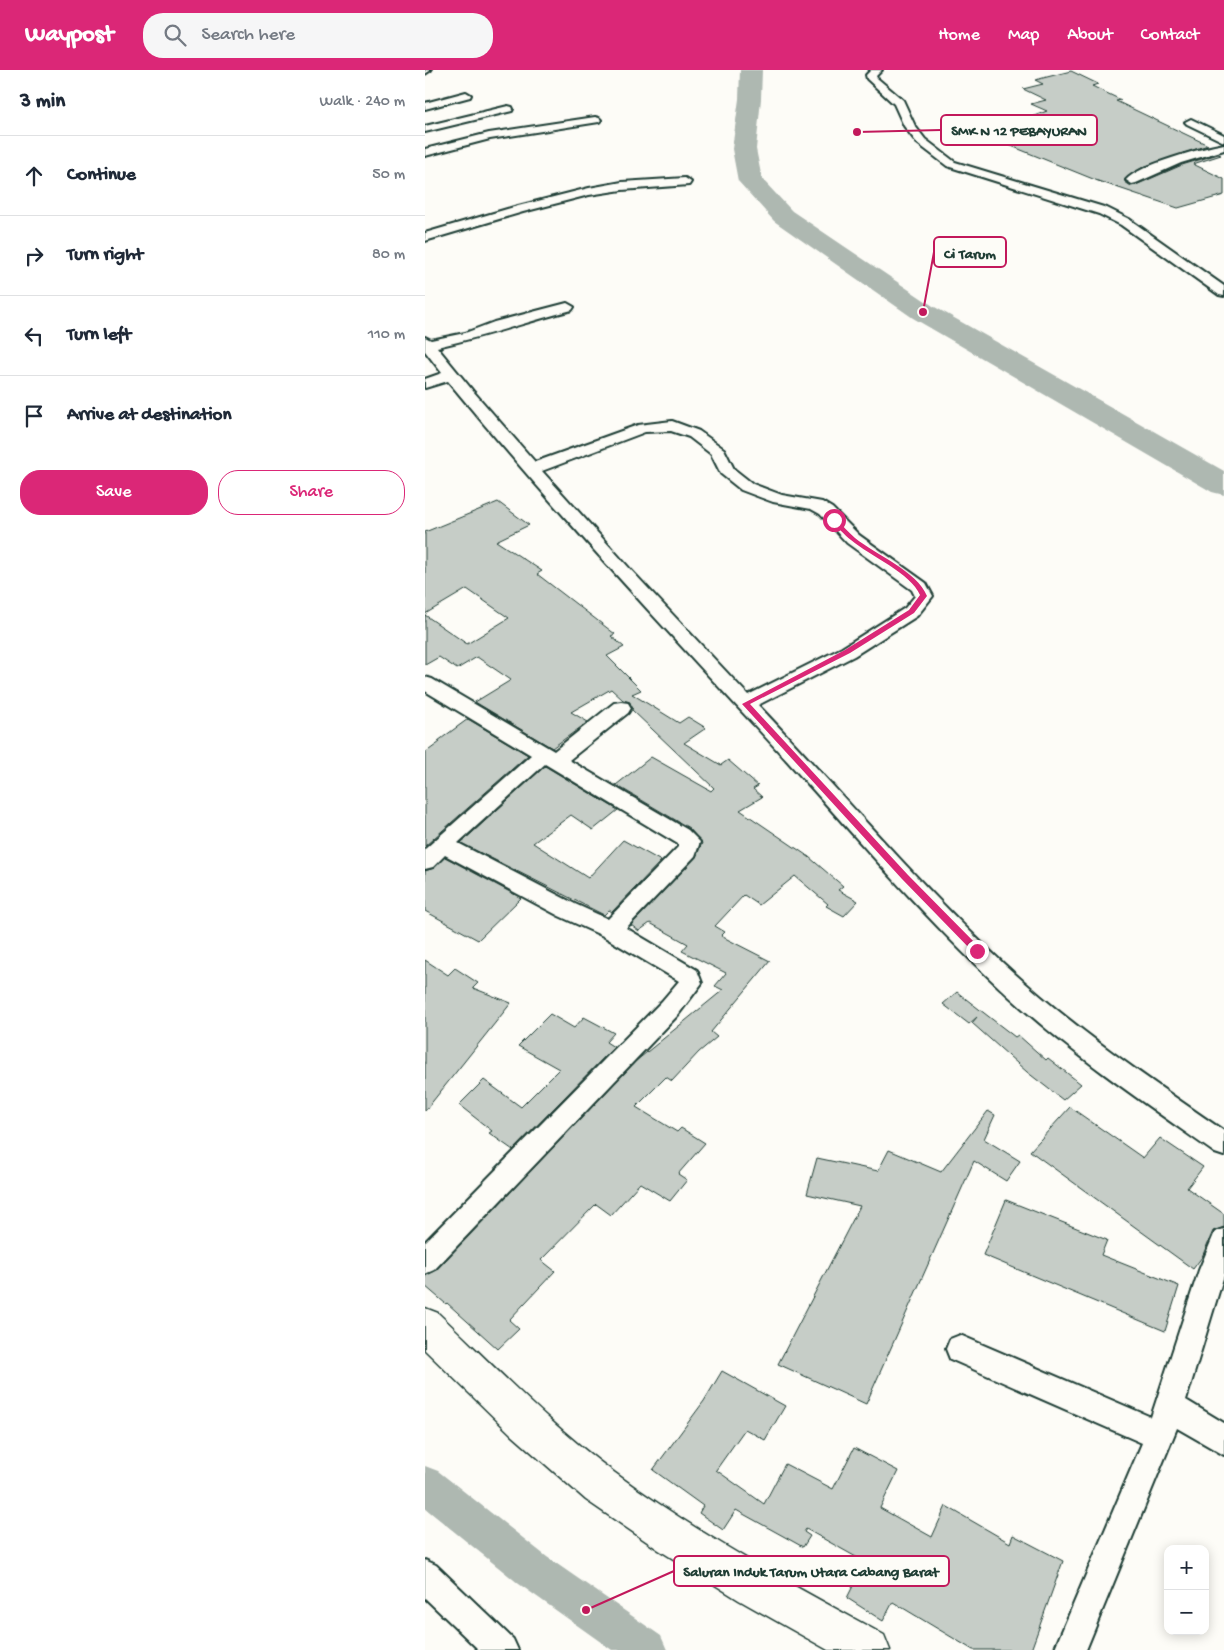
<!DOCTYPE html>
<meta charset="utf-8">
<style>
body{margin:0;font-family:"Gochi Hand",sans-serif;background:#f6f6f7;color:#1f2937}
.controls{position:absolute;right:15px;bottom:15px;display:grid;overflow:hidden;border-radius:10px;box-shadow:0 2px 12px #0003}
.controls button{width:45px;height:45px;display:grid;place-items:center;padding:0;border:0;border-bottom:1px solid #e0e1e3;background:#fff;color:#1f2937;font:25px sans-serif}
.stop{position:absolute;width:15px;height:15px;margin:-11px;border:4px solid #db2777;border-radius:50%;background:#fff}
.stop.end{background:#db2777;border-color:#fff;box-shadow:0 1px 5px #0008}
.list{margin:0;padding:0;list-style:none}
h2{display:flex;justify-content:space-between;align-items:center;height:65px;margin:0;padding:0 20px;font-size:21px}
h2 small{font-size:16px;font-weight:400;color:#747a83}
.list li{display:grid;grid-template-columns:32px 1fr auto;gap:15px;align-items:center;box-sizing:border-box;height:80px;padding:0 20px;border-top:1px solid #e0e1e3}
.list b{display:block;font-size:19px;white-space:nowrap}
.list em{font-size:16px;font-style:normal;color:#747a83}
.actions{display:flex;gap:10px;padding:15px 20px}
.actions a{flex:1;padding:11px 0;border:1px solid #db2777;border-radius:20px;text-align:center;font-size:18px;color:#db2777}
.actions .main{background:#db2777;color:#fff}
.icon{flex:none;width:28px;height:28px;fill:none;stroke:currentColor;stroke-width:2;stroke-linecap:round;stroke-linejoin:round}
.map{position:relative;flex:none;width:799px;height:1580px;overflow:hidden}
header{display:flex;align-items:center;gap:30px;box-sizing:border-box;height:70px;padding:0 25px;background:#db2777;color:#fff}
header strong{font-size:24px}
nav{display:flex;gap:28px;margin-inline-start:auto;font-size:18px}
.search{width:350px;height:45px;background:#f6f6f7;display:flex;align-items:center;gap:12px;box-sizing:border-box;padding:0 18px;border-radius:20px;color:#747a83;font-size:19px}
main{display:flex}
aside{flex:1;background:#fff}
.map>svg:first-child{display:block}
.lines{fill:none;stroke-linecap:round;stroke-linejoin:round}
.canal{fill:#aeb8b1;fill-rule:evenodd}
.river{fill:#aeb8b1;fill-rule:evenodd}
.building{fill:#c6cdc7;stroke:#1f3d34}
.minor-casing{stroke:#1f3d34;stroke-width:4}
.primary-casing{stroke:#1f3d34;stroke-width:3}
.minor{fill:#fdfcf7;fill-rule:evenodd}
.primary{fill:#fdfcf7;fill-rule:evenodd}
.route{fill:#db2777}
.leader{fill:none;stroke:#c2185b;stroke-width:2}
.callout-dot{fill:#c2185b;stroke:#fdfcf7;stroke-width:2}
.callout{fill:#fdfcf7;stroke:#c2185b;stroke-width:2}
.callout-label{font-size:15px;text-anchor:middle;font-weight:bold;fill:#1f3d34}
</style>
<header>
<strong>Waypost</strong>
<div class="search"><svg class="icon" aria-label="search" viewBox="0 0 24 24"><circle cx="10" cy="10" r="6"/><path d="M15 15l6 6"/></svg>Search here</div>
<nav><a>Home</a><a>Map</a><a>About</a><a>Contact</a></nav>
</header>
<main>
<aside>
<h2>3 min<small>Walk · 240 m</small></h2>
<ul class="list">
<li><svg class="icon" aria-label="ahead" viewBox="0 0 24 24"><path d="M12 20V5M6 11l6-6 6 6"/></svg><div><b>Continue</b></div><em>50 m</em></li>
<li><svg class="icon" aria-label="right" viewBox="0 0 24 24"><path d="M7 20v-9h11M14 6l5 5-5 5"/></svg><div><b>Turn right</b></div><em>80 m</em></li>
<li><svg class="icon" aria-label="left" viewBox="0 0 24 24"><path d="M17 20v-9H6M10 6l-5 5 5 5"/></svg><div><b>Turn left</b></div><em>110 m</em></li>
<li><svg class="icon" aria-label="arrive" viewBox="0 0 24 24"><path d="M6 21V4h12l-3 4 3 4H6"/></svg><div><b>Arrive at destination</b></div></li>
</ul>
<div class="actions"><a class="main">Save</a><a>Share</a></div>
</aside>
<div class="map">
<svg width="799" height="1580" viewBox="0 0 799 1580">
<rect width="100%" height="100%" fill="#fdfcf7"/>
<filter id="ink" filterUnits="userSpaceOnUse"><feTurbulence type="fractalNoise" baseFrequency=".02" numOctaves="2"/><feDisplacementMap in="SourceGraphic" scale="10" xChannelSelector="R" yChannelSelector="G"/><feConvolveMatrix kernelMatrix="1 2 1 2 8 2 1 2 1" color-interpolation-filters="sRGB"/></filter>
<g filter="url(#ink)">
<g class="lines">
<path class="canal" d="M0 1396 13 1401 122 1487 236 1566 242 1580H187L94 1514 0 1438Z"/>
<path class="river" d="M315 0H337L336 29 331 79 337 109 367 141 508 236 799 401V425L787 422 488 248 349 151 313 111 307 79 314 29Z"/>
</g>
<path class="building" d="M646 1 673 14 667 16 696 30 691 31 783 75 718 97 700 109V112L706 116 711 115 757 95 793 84 796 85 768 94 799 109V125L753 138 673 111 564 67 580 61 575 59 622 41 606 34 621 30 598 19 618 14 610 10Z
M73 432 104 455 71 471 117 501 112 504 190 564 186 566 199 577 182 586 216 620 207 624 254 653 263 647 281 658 259 673 296 695 303 690 333 716 328 719 337 727 315 740 384 787 418 816 413 820 433 831 419 846 401 836 403 834 370 806 334 835 319 825 290 856 300 862 296 866 345 891 286 962 292 967 274 982 247 1011 241 1007 211 1037 252 1062 256 1058 280 1073 253 1104 262 1110 245 1131 215 1113 186 1145 171 1134 116 1190 130 1201 84 1250 94 1259 73 1279 22 1233 21 1234 0 1216V1206L10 1201 211 991 298 920 290 916 301 903 257 881 263 874 225 853 214 861 206 855 271 787 277 773 264 758 191 715 226 687 286 721 289 718 207 640 205 632 198 630 186 619 146 642 163 652 127 678 50 632 86 610 52 587 32 599 14 587 0 595V545L42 574 84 548 42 519 0 544V462Z
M43 649 103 685 0 776V683L15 672 13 671Z
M120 696 193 740 168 760 146 745 108 773 163 808 198 770 236 791 187 842 184 840 179 845 36 773Z
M20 787 96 828 53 870 0 841V801L9 798Z
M0 890 23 905 30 898 53 913 48 918 86 933 0 1041Z
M532 922 590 967 593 965 621 990 623 988 656 1014 638 1030 602 1002 547 953 552 947 544 954 518 934Z
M125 944 149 958 159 947 189 963 181 972 189 977 88 1080 64 1063 67 1061 34 1035 59 1010 96 1037 134 999 93 976Z
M645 1037 718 1088 735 1068 778 1097 762 1118 799 1144V1157L788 1161 777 1187 768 1199 605 1081Z
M563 1041 570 1045 559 1069 595 1091 581 1111 549 1091 441 1334 353 1294 435 1136 382 1124 392 1088 453 1101 464 1080 516 1102Z
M581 1130 682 1170 676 1185 754 1216 740 1261 558 1185Z
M297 1301 360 1336 340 1370 320 1359 291 1400 339 1434 360 1394 408 1419 429 1378 473 1401 455 1438 507 1467 521 1436 585 1473 588 1465 638 1491 606 1580H548L468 1532 458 1551 422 1528 440 1492 381 1459 379 1462 385 1466 378 1477 311 1440 298 1460 274 1443 278 1436 228 1400 279 1331Z"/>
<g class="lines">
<defs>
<path id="minor" d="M0 0H6L0 4Z
M446 0H457L451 6 452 8 478 30 490 56 500 69 530 92 682 138 704 149 799 216V226L794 225 696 155 674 144 522 96 492 73 479 56 469 34 442 9 441 5Z
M41 22 46 25 45 27 0 39V33Z
M83 36 87 37 88 39 87 41 0 62V56Z
M170 47 174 48 176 50 174 52 65 69 0 86V79L64 63Z
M766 49 799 65V72L762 54 760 52Z
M799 74V80L756 93 711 113 707 114 701 110C714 95 778 78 799 74Z
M260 108 266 112 264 115 197 120 164 125 98 142 0 171V163L89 137 164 118 197 112Z
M142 233 149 237 147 240C102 252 58 267 12 277L48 321 110 392 213 355 247 351 274 361 299 379 309 399 328 414 357 425 397 432 407 438 434 465 501 513 508 526 492 546 429 586 333 635C415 721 492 813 579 894 647 957 723 1009 799 1061V1086L790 1083C725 1037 657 991 597 938 501 853 420 753 333 659 228 546 122 431 23 311L0 318V309L17 303 0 281V267L6 270 40 263 69 252ZM246 361 264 367 286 384 296 404 316 420 348 432 386 439 395 444 422 473 487 520 490 526 480 538 417 578 323 625 206 500 117 401 220 362Z
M0 607 7 609 129 681 189 633 196 632 203 633 206 638 203 643 144 690 263 760 275 772 270 786 201 858 272 900 277 913 253 945 9 1200 0 1204V1172L237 931 254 911 178 866 134 846 20 785 8 797 0 799V779L106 685 0 621ZM120 694 253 774V777L183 849 150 834 33 773Z
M799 1159V1205L761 1330 799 1353V1385L752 1358 661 1580H629L717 1373 525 1289 521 1279 525 1269 535 1265 726 1347 774 1200 790 1162Z
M0 1490 11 1495 88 1569 93 1580H54L0 1528Z"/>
<path id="primary" d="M0 1238 13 1243C69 1296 127 1357 190 1403 274 1465 367 1515 459 1565L465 1580H403L314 1530 234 1480 161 1430 87 1365 0 1280Z"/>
</defs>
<use href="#minor" class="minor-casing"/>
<use href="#primary" class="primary-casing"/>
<use href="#minor" class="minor"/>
<use href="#primary" class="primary"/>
</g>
</g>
<path class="route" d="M407 448H411C417 455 423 462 430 468 451 485 492 501 502 526L489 543 425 583 325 634 483 805 556 879V883H549L477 809 317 634 420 580 484 540 495 525C486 503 445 486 426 470 419 465 413 457 407 451Z"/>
<path class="leader" d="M432 62L516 60M498 242L509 182M161 1540L249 1501"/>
<g class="callout-dot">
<circle cx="432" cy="62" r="5"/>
<circle cx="498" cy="242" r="5"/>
<circle cx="161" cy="1540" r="5"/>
</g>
<g class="callout">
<rect x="516" y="45" width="156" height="30" rx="5"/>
<rect x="509" y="167" width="72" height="30" rx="5"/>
<rect x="249" y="1486" width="275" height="30" rx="5"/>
</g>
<g class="callout-label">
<text x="594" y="65">SMK N 12 PEBAYURAN</text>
<text x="545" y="188">Ci Tarum</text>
<text x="386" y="1506">Saluran Induk Tarum Utara Cabang Barat</text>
</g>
</svg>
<div class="controls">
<button>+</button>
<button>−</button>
</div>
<div class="stop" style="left:409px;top:450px"></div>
<div class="stop end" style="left:552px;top:881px"></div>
</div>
</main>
